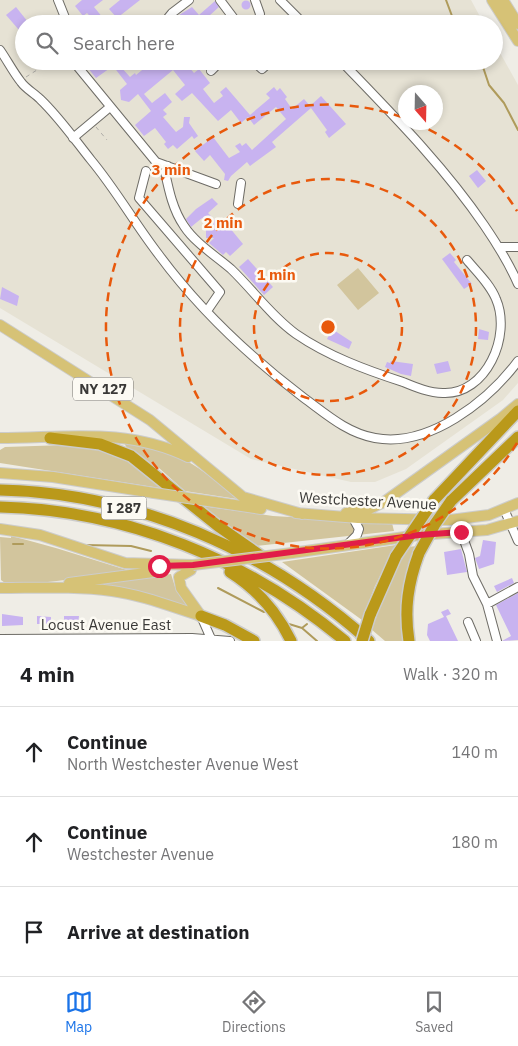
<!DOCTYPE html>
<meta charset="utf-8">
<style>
body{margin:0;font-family:"IBM Plex Sans",sans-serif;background:#f6f6f6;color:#202124}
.compass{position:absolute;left:398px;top:85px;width:45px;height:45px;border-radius:50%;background:#fff;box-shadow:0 2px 8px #0003;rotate:160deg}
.stop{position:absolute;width:15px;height:15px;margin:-11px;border:4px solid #e11d48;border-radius:50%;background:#fff}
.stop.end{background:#e11d48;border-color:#fff;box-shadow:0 1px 5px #0008}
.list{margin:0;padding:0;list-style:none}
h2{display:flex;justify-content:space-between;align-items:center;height:65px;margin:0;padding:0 20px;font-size:21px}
h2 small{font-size:16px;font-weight:400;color:#757577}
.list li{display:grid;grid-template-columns:32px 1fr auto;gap:15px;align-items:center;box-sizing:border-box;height:90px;padding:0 20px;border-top:1px solid #e0e0e0}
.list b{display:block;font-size:19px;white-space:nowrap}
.list p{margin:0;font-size:16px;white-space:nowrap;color:#757577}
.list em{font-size:16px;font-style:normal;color:#757577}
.icon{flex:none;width:28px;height:28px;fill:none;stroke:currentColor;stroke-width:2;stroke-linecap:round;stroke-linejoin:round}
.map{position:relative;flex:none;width:518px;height:641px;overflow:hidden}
.search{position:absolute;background:#fff;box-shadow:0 2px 8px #0003;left:15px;right:15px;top:15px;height:55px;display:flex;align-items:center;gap:12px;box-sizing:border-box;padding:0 18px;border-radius:28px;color:#757577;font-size:19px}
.sheet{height:335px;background:#fff}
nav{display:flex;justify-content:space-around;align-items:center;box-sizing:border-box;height:70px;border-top:1px solid #e0e0e0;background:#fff;font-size:14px;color:#757577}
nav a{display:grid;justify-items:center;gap:2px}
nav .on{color:#1a73e8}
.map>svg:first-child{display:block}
.built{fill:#e6e2d4;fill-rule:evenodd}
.green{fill:#d2c59d}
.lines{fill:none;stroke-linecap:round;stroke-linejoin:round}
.stream{stroke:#af9b5b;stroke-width:2}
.building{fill:#c8b3f0}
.minor-casing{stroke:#6e6c66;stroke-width:10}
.major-casing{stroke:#cccccb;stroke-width:12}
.highway-casing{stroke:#cccccb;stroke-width:14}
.path{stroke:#afada8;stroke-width:1;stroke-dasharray:4 4;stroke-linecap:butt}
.minor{stroke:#fff;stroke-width:8}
.major{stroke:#d6c276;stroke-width:10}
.highway{stroke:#ba991a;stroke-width:11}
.major-bridge-casing{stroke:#cccccb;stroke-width:12;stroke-linecap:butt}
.highway-bridge-casing{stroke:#cccccb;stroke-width:14;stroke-linecap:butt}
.major-bridge{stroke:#d6c276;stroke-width:10}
.highway-bridge{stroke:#ba991a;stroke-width:11}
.route{stroke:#e11d48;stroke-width:6}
.ring{fill:none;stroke:#e8590c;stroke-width:2.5;stroke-dasharray:9 6}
.labels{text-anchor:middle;stroke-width:5;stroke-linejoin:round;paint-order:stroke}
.shield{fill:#fcfaf3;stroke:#74736f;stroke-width:1}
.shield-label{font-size:14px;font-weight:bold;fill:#3a3937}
.street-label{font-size:15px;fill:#3a3937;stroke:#fcfaf3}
.centre{fill:#e8590c;stroke:#fcfaf3;stroke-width:2.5}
.ring-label{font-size:15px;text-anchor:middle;font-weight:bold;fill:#e8590c;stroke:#fcfaf3;stroke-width:5;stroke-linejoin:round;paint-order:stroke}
</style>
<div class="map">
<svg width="518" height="641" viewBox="0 0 518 641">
<rect width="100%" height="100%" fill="#efede6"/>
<path class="built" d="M0 0H471L484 24H24V61H494V42L518 85V383L503 400 406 469 375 482H351L251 459 0 308ZM406 92H436V122H406Z"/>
<path class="green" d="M358 268 379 293 358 310 337 285Z
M124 443C171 444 203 469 237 499L185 491 159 468 127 448Z
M65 445 99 448 127 459 166 489 0 463V450L5 447Z
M202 506 273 516 392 523 394 531 256 546Z
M11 536C53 546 93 560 134 572L48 582 5 583 1 580 0 537 11 538Z
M396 545 375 586 362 620 282 562Z
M418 546 403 641H385L371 629 384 593 407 547Z
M171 574 176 590 188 607 98 583Z"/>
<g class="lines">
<path class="stream" d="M446 0 455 24
M481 61 489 85 504 103 518 130
M13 544H23
M85 545 131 546 151 551
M218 588 264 612
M289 624 302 628 317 641
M302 628 307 624"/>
</g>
<path class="building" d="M82 0H103L94 7 108 24H97L87 13 83 16 75 6Z
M120 0H140L117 18 109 9Z
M241.5 5a4.5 4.5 0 1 1 9 0a4.5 4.5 0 1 1-9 0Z
M215 1 219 7 200 24H171L177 18 176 17 192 7 199 15Z
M16 7 28 22 19 30 6 15Z
M94 61H125L120 66 130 77 135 73 136 75 153 61H184L194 73 199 69 210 83 203 89 214 103 223 96 220 92 226 87 250 115 270 98 266 94 274 87 277 91 280 88 287 97 285 99 292 109 304 99 310 106 321 96 346 124 329 138 325 132 327 130 311 108 272 142 276 147 250 166 247 162 231 176 228 181 224 180 225 174 210 155 204 161 195 151 213 137 229 158 240 152 235 146 240 143 242 146 246 143 252 150 286 119 276 107 254 125 248 117 241 123 231 110 218 121 192 93 182 101 175 94 185 85 173 70 144 94 152 103 165 93 172 102 163 110 167 114 163 117 176 132 183 127 184 117H190L189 123 198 136 194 139 192 136 177 149 173 145 168 149 164 144 166 142 155 128 144 136 135 125 151 111 138 94 129 102 121 100 120 90 127 84 113 66 96 78 87 67Z
M477 170 486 181 478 188 469 176Z
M212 198 218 204 208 213 220 226 225 222 243 244 230 256 226 252 223 255 209 243 214 238H206V223L202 218 191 227 186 219 196 209Z
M450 253 456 260 454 262 472 284 464 289 442 259Z
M248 259 273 287 264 295 239 267Z
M2 287 19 296 17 306 0 299Z
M332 329 352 342 349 349 327 339Z
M479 329 489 332 488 340 478 339Z
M391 361 413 364 411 376 401 374 385 367 387 362 390 363Z
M448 361 451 371 437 374 434 364Z
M483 540 496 542 494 564 479 569 475 558 480 556Z
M461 549 467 572 447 575 444 552Z
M512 578 514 583 497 592 494 586Z
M518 593V640L502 641 511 636 496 605Z
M448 609 451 614 446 616 458 641H430L427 635 428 624 444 617 441 612Z
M2 614 23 617V625L2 626Z
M37 616 51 617V624H37Z
M64 616H79L78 624H64Z"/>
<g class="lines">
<defs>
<path id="minor" d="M58 0 66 20 65 24
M220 0 238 24
M255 0 260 14 258 24
M280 0 304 24
M163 24 172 13 189 0
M0 50C7 60 13 72 21 82 26 89 34 93 40 99 59 117 75 140 91 160 116 190 135 224 159 255 199 309 250 357 304 398 326 414 347 433 375 438 429 448 488 401 518 361
M73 61 156 162 216 184
M253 61 262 69 271 61
M341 61C391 113 443 165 484 225 497 244 509 263 518 284
M211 71 221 61
M73 138 110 107
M168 166 165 172C169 191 173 210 184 226 195 243 216 256 231 269 253 290 271 316 296 334 328 356 366 370 403 382 415 387 429 393 443 393 486 395 512 336 496 299 490 284 477 272 467 260
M146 171 139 198 220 292 207 311
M238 204 241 183
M499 247H518
M504 509 518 541
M461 532 469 554 473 576 487 604 497 641
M348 544 357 535 359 529 353 518
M487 604 518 587
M201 616 212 641
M468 622 476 641
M0 639 192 638 230 641"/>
<path id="major" d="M492 0 518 41
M503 0 518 24
M0 325 150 420 243 497 302 514
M0 438C65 438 127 427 188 457
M0 473 53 477 154 493
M215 502 261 509
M296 513 358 518 450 520 489 515 518 503
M346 513 369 509 384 502 500 419 518 404
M0 529 40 535 125 563 193 565
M292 553 419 535 487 530 518 521
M191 570 179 577 181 588 201 616
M69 583 161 571
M0 588C37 588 75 586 112 591 142 595 172 607 201 616"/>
<path id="highway" d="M50 438 100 444 131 456 218 526 261 556
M0 490C137 493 267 550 369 641
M434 500 518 411
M451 501 518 437
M0 507C127 510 248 560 345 641
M230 572C257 589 277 612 291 641
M370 615 396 556
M201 616 225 625 254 641
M409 641C404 609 408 583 419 553"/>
</defs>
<use href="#minor" class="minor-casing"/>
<use href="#major" class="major-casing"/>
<use href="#highway" class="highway-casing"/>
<path class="path" d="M26 77 51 61
M96 127 107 140"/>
<use href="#minor" class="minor"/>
<use href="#major" class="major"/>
<use href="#highway" class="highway"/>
<defs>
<path id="major-bridge" d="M154 493 215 502
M193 565 292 553"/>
<path id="highway-bridge" d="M419 553 435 524 451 501
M396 556 434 500
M362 641 370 615"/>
</defs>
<use href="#major-bridge" class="major-bridge-casing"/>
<use href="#highway-bridge" class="highway-bridge-casing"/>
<use href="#major-bridge" class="major-bridge"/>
<use href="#highway-bridge" class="highway-bridge"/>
</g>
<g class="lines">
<path class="route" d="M159 566 193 565 419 535 461 532"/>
</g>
<g class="ring">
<circle cx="328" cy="327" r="74"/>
<circle cx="328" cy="327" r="148"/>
<path d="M517 443A222 222 0 1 1 404 118M415 123A222 222 0 0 1 517 211"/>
</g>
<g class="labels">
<g class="shield">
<rect x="73" y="377.5" width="60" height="23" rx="4"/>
<rect x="101.5" y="496.5" width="45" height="23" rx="4"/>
</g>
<g class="shield-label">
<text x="103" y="394">NY 127</text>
<text x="124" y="513">I 287</text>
</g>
<g class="street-label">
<text transform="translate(368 501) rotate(3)" y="5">Westchester Avenue</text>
<text x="106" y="630">Locust Avenue East</text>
</g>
</g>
<circle cx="328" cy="327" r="8" class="centre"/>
<g class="ring-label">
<text x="171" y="175">3 min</text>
<text x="223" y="228">2 min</text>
<text x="276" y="280">1 min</text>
</g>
</svg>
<svg class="compass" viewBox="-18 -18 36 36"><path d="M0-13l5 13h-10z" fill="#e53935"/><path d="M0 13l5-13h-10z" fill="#757577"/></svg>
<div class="stop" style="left:159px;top:566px"></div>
<div class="stop end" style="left:461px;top:532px"></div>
<div class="search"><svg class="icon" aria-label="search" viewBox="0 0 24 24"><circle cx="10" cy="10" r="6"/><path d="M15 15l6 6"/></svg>Search here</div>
</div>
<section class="sheet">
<h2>4 min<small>Walk · 320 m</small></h2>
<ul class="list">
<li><svg class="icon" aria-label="ahead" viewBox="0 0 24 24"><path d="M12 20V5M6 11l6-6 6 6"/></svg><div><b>Continue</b><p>North Westchester Avenue West</p></div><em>140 m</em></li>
<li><svg class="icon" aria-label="ahead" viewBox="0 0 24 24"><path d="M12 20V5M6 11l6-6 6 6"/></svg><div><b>Continue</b><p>Westchester Avenue</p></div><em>180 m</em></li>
<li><svg class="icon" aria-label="arrive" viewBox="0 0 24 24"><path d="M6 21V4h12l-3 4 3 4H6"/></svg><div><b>Arrive at destination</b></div></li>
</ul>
</section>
<nav>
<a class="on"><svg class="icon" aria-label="map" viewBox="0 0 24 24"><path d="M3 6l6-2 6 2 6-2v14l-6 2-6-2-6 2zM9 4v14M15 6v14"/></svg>Map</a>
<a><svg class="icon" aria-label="directions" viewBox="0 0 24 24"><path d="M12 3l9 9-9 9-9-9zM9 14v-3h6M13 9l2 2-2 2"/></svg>Directions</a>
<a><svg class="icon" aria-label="saved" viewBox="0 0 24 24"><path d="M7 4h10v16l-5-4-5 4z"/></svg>Saved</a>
</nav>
